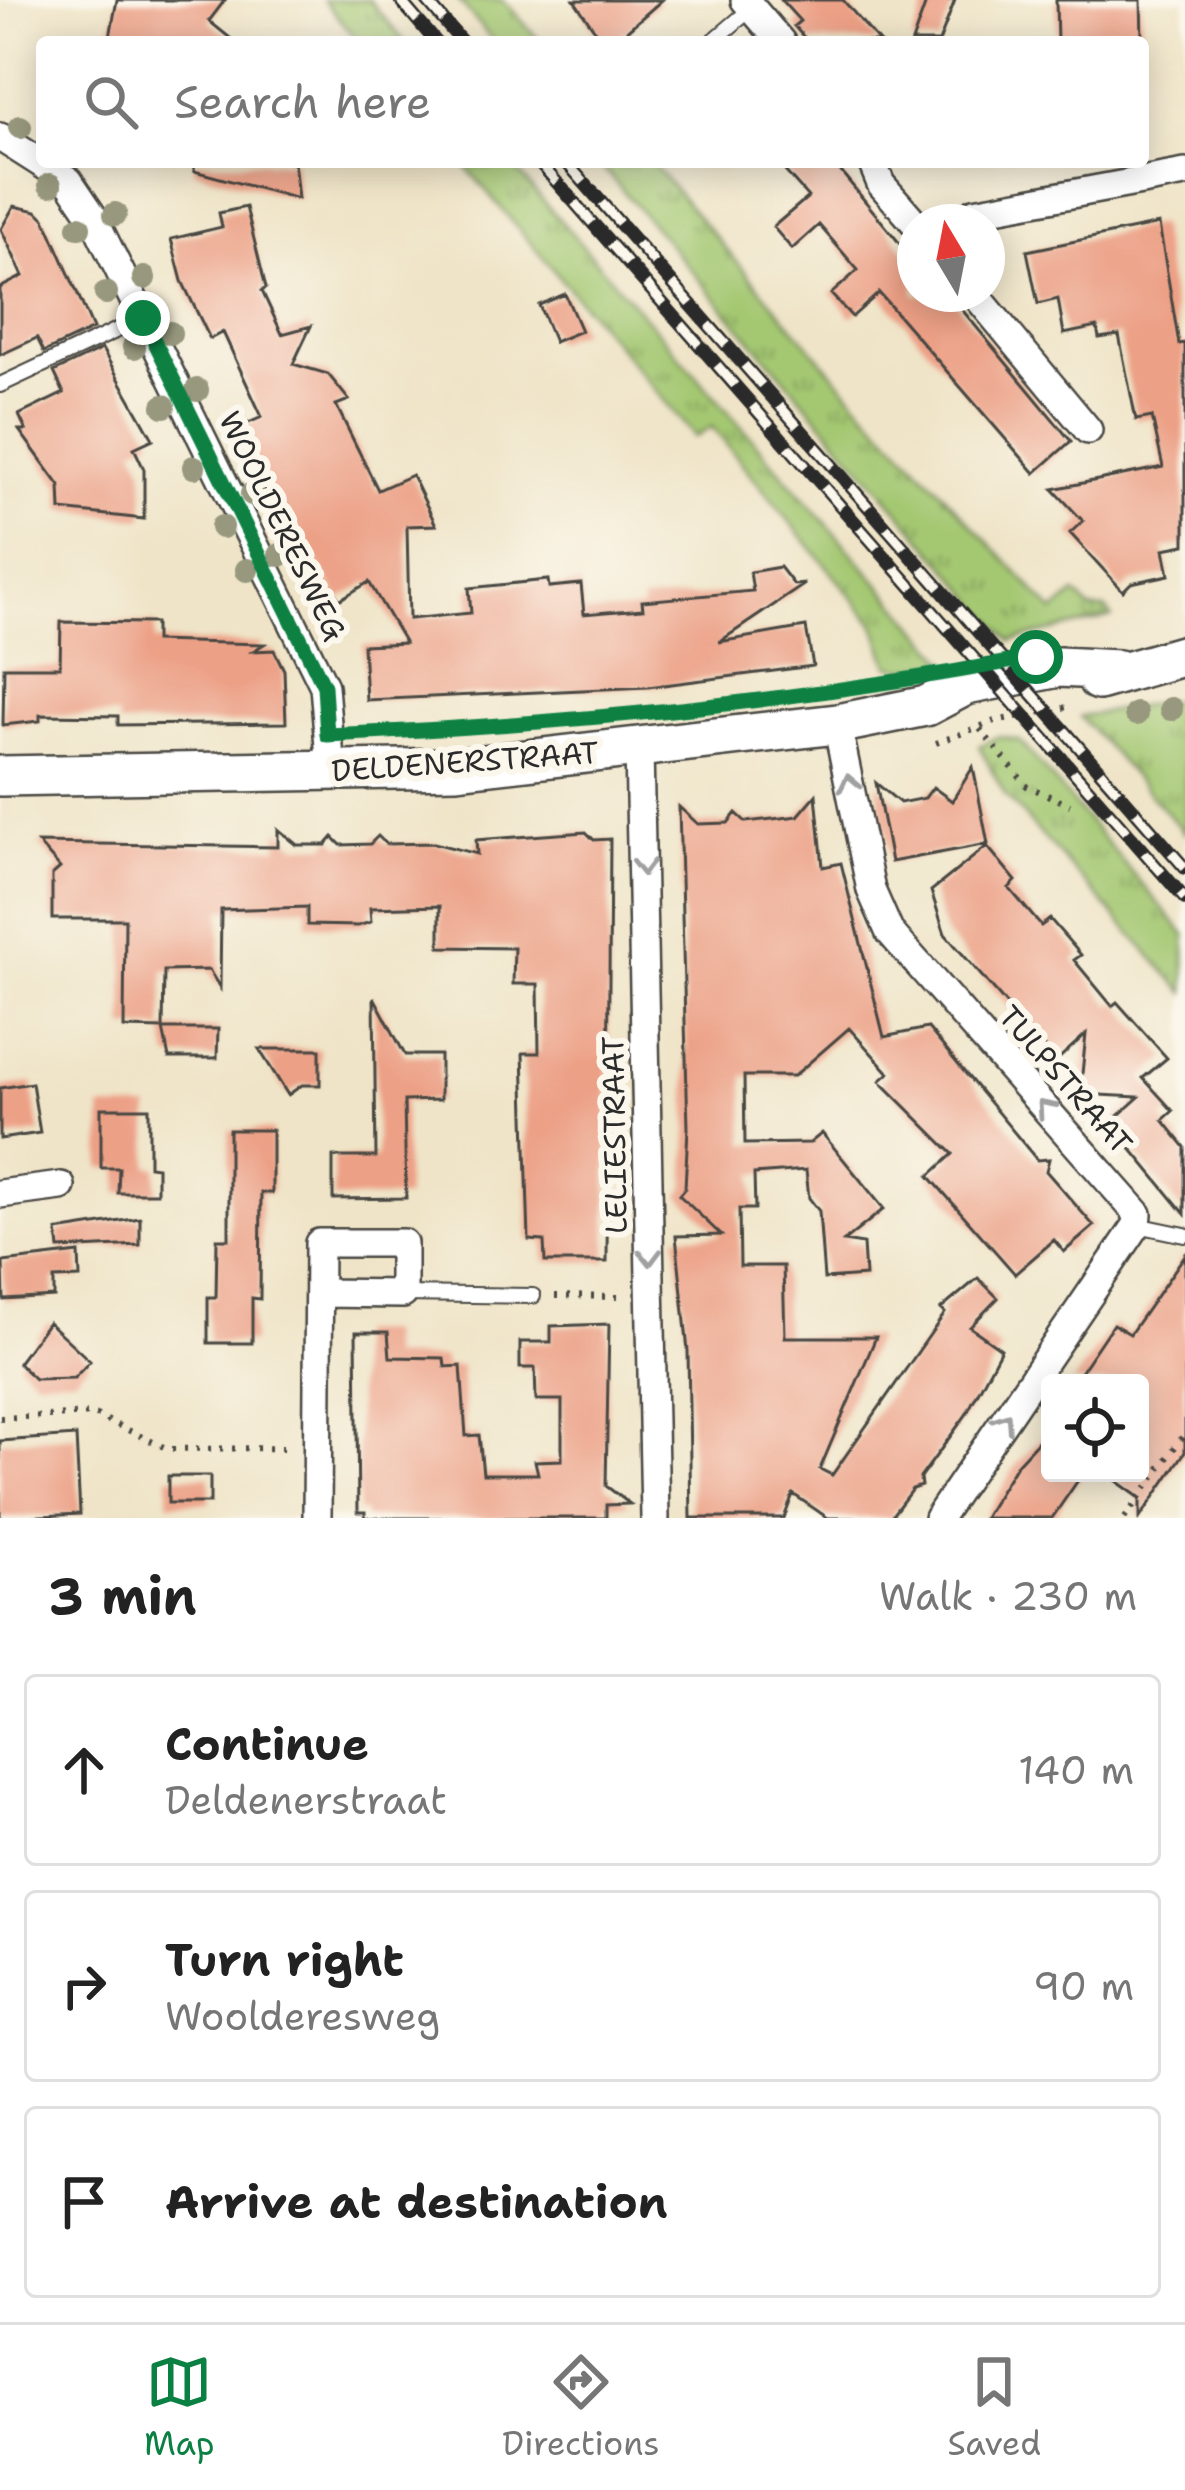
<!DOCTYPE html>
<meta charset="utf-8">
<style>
body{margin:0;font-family:"Shantell Sans",sans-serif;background:#f2f2f2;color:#222}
.controls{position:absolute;right:36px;bottom:36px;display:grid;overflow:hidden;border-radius:12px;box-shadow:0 6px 30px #0003}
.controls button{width:108px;height:108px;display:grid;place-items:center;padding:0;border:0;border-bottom:3px solid #e0e0e0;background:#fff;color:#222;font:60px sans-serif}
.compass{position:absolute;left:897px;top:204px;width:108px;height:108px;border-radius:50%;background:#fff;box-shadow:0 6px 30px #0003;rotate:350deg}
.stop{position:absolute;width:36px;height:36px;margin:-27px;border:9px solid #0b8043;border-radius:50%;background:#fff}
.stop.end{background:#0b8043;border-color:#fff;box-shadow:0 3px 12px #0008}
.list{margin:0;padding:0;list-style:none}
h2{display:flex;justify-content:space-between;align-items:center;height:156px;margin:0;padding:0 48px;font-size:51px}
h2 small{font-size:39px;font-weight:400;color:#767676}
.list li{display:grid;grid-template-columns:78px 1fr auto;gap:36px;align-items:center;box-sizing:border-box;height:192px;margin:0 24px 24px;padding:0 24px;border:3px solid #e0e0e0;border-radius:12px}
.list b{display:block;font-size:45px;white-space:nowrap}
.list p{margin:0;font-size:39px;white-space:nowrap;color:#767676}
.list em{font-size:39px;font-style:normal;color:#767676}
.icon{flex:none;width:66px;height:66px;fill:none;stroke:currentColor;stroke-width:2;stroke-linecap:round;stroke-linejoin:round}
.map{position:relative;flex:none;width:1185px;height:1518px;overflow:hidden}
.search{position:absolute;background:#fff;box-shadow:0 6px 30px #0003;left:36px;right:36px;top:36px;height:132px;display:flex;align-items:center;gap:30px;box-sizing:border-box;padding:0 42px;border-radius:12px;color:#767676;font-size:45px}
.sheet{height:804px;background:#fff}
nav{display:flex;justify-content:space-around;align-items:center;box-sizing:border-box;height:168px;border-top:3px solid #e0e0e0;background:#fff;font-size:33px;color:#767676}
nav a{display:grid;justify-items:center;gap:6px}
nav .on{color:#0b8043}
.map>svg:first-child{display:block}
.grass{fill:url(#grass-tufts);stroke:#687a4e;stroke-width:3}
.building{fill:#eca086}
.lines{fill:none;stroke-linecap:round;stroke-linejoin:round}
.lane-casing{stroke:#484742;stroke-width:18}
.street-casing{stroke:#484742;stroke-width:32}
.secondary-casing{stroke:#484742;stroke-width:44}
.path{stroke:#484742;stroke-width:6;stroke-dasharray:3 9;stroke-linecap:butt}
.lane{stroke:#fff;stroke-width:14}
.street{stroke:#fff;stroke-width:27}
.secondary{stroke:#fff;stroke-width:39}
.rail-casing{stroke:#2b2b2b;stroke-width:14}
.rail{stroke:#fbf7ec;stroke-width:9;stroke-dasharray:27;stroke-linecap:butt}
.tree{fill:#97987d}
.oneway{stroke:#a0a0a0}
.route{stroke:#0b8043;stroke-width:15}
.labels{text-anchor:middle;stroke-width:12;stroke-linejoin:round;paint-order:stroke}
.street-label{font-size:30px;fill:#2b2b2b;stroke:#fbf7ec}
</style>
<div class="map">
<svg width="1185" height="1518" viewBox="0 0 1185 1518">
<defs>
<pattern id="grass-tufts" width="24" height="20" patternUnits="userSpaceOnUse" patternTransform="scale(3)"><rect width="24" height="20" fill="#a4c872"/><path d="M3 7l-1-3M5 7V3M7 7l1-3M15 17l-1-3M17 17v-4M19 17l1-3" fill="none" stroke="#86a35e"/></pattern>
</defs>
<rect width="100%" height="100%" fill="#fbf7ec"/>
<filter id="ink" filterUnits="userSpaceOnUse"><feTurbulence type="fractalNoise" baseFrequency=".00833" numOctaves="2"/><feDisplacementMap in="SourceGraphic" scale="24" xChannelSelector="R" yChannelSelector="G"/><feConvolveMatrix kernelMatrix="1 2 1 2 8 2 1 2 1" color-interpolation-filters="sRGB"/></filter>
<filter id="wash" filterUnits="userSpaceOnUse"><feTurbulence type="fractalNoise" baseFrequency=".004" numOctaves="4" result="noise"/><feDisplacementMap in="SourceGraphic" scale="48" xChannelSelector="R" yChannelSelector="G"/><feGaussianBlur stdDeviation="2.7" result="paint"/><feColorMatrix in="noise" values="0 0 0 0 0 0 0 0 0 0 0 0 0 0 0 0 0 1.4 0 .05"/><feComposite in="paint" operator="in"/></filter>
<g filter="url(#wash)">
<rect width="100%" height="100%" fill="#efe4c7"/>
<path class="grass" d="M323 0H369L405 42H359Z
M458 0H503L541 42H494Z
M462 162H509L947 661 904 669 889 665 875 625 712 427 695 437Z
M598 162H651L862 407 1054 612 1075 594 1090 609H1106L1112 617 1011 641Z
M1164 701 1185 702V716L1176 718 1178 729 1185 728V833L1080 717Z
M999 736 1020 741 1185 935V993L1005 795 979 746Z"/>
<g id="blocks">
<path class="building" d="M117 0H225L209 21 235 42H109Z
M574 0H662L614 42H603Z
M781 0H843L879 42H808L794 26 800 21Z
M927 0H955L939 42H912Z
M1056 0H1141L1142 40 1057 42Z
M195 162H294L298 199 194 171Z
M777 162H833L915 262V294H949L1071 441 1035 473 879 293 852 317 831 294 858 270 819 225 792 249 773 227 808 197Z
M14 206 37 211 45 219 93 329 44 352 37 338 0 355V288L23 276 1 229Z
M246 207 266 288 262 291 282 334 311 326 293 364 328 374 349 400 336 405 378 490 412 475 436 525 407 526 409 619 471 613 469 588 548 580 549 587 581 584 584 614 643 609 642 601 753 591 750 572 780 567 794 585 805 584 719 642 806 627 813 666 648 687 366 700 363 645 405 643 369 582 339 600 294 522 284 528 235 429 262 417 223 332 210 339 182 281 171 239 222 227 219 213Z
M1159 224 1179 344 1185 343V545L1164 549 1169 575 1131 583 1123 591 1070 533 1083 521 1053 489 1163 467 1152 417 1136 420 1119 335 1099 338 1097 327 1064 334 1058 299 1038 304 1027 251Z
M565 294 581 331 554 342 539 305Z
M102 349 153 439 134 448 144 469V519L61 510 60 486 19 430H26L19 415 64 393 54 372Z
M61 622 155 623V641L264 644 253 651 274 650 284 670 286 723 118 725V716L40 715V721L3 725 4 667H60Z
M973 767 988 844 891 862 876 783 900 803 925 798 933 787 952 801Z
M816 795 823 867 841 863 884 1037 928 1028 1037 1160 1049 1159 1046 1171 1094 1226 1064 1252 1054 1240 1015 1274 929 1176 953 1154 880 1081 889 1073 849 1028 794 1076H744L745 1144 810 1143 822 1133 884 1209 844 1241 863 1244 865 1276 824 1279 819 1211 809 1198 806 1170 754 1174 755 1209H739L740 1266H783L785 1337H876L820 1469 832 1475 945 1313 941 1309 978 1278 998 1298 970 1327 1001 1349 966 1415 920 1478 921 1486 912 1489 890 1518H828L793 1494 784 1518H691L688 1351 676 1236 721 1235 679 1195 685 1188 688 1128 679 807 698 824 728 823 736 813 746 822 798 816Z
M278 829 297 845H326L333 837 341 845 370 844 378 836 386 844 434 843 477 854 476 840 586 832 594 840 610 839 607 1262H545L544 1241 529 1240 523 1053H539L538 984H513L514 948 440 947V906L370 908 371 922 358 926 307 925V907L221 910 220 988 209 970 164 971 163 1029 124 1028 125 919H52V875L60 868 38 843 278 847Z
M987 846 1016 881 1009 888 1041 926 1050 919 1081 955 1074 960 1112 1006 1117 1002 1167 1058 1143 1078 1173 1111 1163 1120 1185 1147V1214L1110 1123 1139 1097 1080 1094 1086 1034 1056 1061 945 934 931 891Z
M374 997 405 1055H440V1100L404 1101 406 1198 333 1199V1157H376Z
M163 1029H218L217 1058H169Z
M259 1049H320V1085H302L288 1095Z
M32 1083 40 1133 0 1139V1088Z
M101 1108H149V1166L157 1167V1193H118L119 1168H101Z
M229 1130H272V1193H261L260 1299 252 1298V1343H208V1297H216L217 1239H229Z
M140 1218V1245L59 1249 57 1231Z
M79 1253 80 1278 54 1279V1297L4 1300 3 1262Z
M1185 1255V1452L1140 1518V1498L1105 1473H1140V1383H1073L1113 1324 1130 1334Z
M48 1322 90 1361 74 1378 35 1379 18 1363Z
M609 1324 606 1486 630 1504 606 1505V1518H365V1512H358L356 1332H388L390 1357 444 1358 445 1367 461 1366 466 1436 479 1435 483 1474H538L535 1461 562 1460V1400H536L535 1368H520V1342H551V1326Z
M1050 1428V1473H1083L1052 1518H984L1016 1465Z
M76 1436 80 1514 0 1518V1441Z
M168 1476H210V1503H168Z"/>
</g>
</g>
<g filter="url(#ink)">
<use href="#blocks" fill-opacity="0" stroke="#484742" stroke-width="3"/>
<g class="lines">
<defs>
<path id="lane" d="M712 42 752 8
M0 385 143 318
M1137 1225 1185 1235
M403 1294 533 1296"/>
<path id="street" d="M745 0 781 42
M0 137 69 181 92 215 324 686 331 771
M872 162 881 184 915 223
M958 222 974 212 1185 173
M975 294 1088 430
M837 724 871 890 889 931 1138 1214 1137 1225 938 1518
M639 750 655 1518
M0 1194 61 1186
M317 1518 319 1243H403V1294L319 1293"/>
<path id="secondary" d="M1098 680 1185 655
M0 776 457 768 837 724 926 706 966 685 1059 667 1118 670"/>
</defs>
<use href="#lane" class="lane-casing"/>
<use href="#street" class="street-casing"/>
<use href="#secondary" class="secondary-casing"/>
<path class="path" d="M980 729 1027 786 1070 805
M936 743 995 721 1073 706
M555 1296 620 1297
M0 1418 94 1414 168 1449 289 1448
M1125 1518 1185 1433"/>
<use href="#lane" class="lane"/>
<use href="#street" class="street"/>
<use href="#secondary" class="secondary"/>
<defs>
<path id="rail" d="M400 0 436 42
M426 0 462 42
M539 162 1185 899
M566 162 1185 868"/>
</defs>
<use href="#rail" class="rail-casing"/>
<use href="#rail" class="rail"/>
</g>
<g class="tree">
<circle cx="20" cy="127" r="12"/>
<circle cx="50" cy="185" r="12"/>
<circle cx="115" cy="214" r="12"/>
<circle cx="79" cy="227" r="12"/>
<circle cx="144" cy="278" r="12"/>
<circle cx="106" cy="293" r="12"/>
<circle cx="170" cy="333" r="12"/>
<circle cx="134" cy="347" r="12"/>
<circle cx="197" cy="390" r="12"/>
<circle cx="164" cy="406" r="12"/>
<circle cx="194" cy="467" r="12"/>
<circle cx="252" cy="494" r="12"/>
<circle cx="222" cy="527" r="12"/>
<circle cx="280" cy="555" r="12"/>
<circle cx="247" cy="570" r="12"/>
<circle cx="1171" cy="709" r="12"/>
<circle cx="1136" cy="714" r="12"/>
</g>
<defs><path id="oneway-chevron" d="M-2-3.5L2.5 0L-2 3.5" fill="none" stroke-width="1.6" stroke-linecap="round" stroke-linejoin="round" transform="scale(3)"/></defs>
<g class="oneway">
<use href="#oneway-chevron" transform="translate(849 783) rotate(-102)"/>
<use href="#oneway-chevron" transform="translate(643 867) rotate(89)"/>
<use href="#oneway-chevron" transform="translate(1045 1108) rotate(-131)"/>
<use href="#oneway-chevron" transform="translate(650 1257) rotate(89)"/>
<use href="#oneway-chevron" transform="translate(1004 1421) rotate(-56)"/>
</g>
</g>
<g class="lines" filter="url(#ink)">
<path class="route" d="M143 318 324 686 327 735C566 724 801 702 1036 657"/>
</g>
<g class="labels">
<g class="street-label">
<text transform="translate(282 526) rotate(64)" y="10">WOOLDERESWEG</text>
<text transform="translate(465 762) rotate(-4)" y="10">DELDENERSTRAAT</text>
<text transform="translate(1065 1080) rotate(49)" y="10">TULPSTRAAT</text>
<text transform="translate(615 1135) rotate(-91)" y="10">LELIESTRAAT</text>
</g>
</g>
</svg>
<div class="controls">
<button><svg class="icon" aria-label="locate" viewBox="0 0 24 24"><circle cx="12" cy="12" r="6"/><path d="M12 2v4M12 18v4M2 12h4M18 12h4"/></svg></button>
</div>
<svg class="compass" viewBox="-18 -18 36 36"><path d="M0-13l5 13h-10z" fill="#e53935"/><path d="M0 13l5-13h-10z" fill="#767676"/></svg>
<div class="stop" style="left:1036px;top:657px"></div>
<div class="stop end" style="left:143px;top:318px"></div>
<div class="search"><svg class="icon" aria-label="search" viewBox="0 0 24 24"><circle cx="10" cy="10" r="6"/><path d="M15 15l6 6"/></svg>Search here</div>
</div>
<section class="sheet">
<h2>3 min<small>Walk · 230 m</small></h2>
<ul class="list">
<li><svg class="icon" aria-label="ahead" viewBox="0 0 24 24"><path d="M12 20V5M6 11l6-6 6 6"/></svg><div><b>Continue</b><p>Deldenerstraat</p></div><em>140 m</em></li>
<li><svg class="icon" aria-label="right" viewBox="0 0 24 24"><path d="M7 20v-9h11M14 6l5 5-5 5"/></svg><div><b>Turn right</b><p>Woolderesweg</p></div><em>90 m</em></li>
<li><svg class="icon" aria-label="arrive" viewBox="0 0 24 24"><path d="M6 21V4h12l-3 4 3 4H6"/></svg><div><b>Arrive at destination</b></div></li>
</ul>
</section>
<nav>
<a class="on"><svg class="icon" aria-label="map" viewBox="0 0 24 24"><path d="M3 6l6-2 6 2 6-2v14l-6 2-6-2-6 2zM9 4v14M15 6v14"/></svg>Map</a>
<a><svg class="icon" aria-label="directions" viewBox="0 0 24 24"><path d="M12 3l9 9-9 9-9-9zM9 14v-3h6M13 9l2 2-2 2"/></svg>Directions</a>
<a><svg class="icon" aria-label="saved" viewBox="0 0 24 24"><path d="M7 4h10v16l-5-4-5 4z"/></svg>Saved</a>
</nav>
